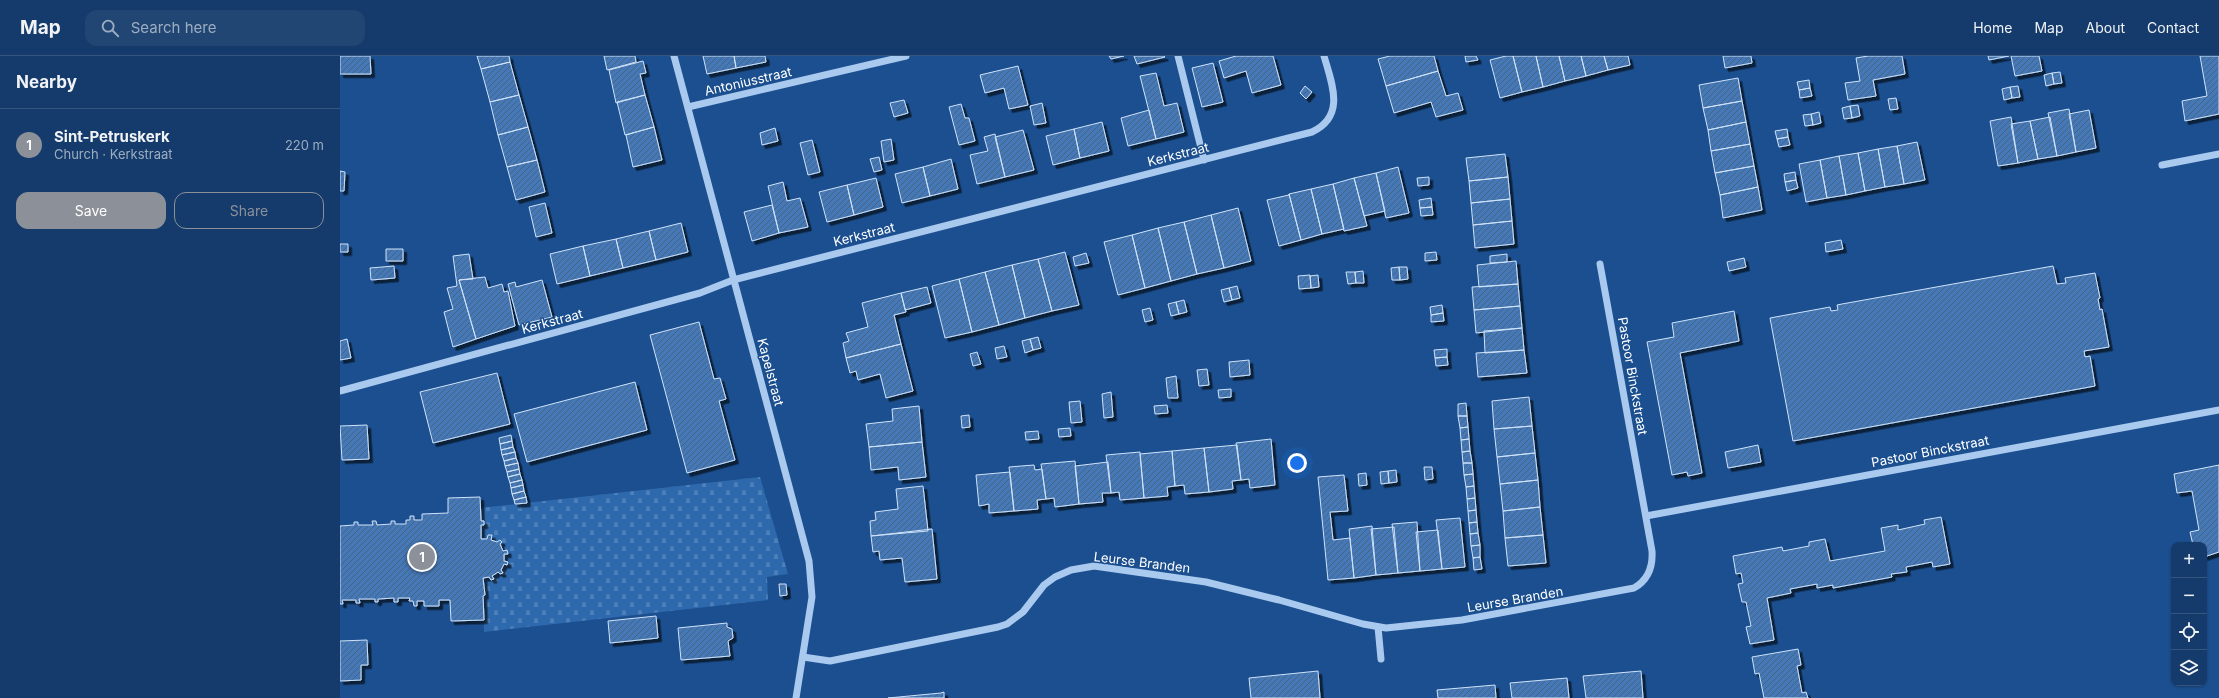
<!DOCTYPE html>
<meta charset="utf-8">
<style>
body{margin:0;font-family:Inter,sans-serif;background:#214673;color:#f1f3f6}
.controls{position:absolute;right:12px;bottom:12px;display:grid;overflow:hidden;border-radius:8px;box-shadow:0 1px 3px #0004}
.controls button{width:36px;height:36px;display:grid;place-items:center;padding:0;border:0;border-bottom:1px solid #33557e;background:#143b6b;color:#f1f3f6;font:20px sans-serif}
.you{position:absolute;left:957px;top:407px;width:14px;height:14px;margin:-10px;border:3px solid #fff;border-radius:50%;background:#1a73e8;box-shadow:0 0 0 6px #1a73e833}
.badge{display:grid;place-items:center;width:26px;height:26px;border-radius:50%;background:#8c9099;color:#fff;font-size:13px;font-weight:700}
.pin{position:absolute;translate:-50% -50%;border:2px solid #fff;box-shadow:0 1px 4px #0006}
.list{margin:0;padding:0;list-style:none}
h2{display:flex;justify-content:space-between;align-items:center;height:52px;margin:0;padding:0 16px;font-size:17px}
h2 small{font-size:13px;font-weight:400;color:#9dadc1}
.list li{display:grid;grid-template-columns:26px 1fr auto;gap:12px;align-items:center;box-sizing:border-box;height:72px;padding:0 16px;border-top:1px solid #33557e}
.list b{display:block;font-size:15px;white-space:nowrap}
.list p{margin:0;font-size:13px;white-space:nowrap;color:#9dadc1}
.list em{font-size:13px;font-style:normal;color:#9dadc1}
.actions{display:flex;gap:8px;padding:12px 16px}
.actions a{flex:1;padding:9px 0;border:1px solid #8c9099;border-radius:12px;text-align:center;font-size:14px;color:#8c9099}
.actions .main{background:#8c9099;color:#fff}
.icon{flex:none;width:22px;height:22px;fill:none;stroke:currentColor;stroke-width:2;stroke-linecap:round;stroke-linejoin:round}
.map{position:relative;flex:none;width:1879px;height:642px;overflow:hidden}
header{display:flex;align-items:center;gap:24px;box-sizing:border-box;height:56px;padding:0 20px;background:#143b6b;border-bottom:1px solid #33557e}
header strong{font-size:19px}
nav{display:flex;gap:22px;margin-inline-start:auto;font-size:14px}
.search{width:280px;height:36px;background:#214673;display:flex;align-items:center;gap:10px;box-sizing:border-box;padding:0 14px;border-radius:12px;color:#9dadc1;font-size:15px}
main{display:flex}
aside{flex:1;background:#143b6b}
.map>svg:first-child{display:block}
.cemetery{fill:url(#cemetery-stones)}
.building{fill:url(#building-hatch);stroke:#cfe3fa;filter:url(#shadow)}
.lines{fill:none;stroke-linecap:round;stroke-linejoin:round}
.minor{stroke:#a9c9ee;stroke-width:7}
.labels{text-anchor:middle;stroke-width:3;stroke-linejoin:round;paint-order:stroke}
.street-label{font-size:13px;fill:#fff;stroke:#1b4f8f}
</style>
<header>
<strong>Map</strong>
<div class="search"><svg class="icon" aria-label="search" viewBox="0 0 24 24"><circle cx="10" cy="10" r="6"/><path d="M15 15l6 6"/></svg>Search here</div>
<nav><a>Home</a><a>Map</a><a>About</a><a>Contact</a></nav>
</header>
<main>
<aside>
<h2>Nearby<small></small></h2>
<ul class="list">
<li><span class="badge">1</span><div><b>Sint-Petruskerk</b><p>Church · Kerkstraat</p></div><em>220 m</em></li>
</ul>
<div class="actions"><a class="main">Save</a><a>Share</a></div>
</aside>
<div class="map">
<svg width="1879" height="642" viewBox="0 0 1879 642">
<defs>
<pattern id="cemetery-stones" width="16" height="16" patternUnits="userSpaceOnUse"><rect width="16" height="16" fill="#2e69ad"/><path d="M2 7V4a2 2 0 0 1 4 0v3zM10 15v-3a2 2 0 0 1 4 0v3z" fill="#4d80b9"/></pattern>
<pattern id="building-hatch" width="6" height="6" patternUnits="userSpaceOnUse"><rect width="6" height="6" fill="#4478b7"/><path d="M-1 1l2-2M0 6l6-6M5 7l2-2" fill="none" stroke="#486282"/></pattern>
<filter id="shadow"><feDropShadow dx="3.5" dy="3.5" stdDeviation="0" flood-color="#0009"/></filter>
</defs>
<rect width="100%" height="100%" fill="#1b4f8f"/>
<path class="cemetery" d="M420 421 448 518 427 521 428 544 144 576 143 540 145 539 143 522 149 521 151 524 154 523 152 520 158 516 160 518 163 517 161 514 164 508 167 509 168 506 164 505V498H168L167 494 163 495 160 488 162 486 161 484 157 486 151 484 152 480 148 479 147 483H141V469H144V465H141L140 452Z"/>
<path class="building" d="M0 0H30L31 18H0Z
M137 0H169L170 6 141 13Z
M264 0H295L296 6 267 14Z
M363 0H394L396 12 367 18Z
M394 0H425L426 6 396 12Z
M769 0H784L771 3Z
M794 0H824L825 1 797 8Z
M896 0H933L941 29 912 37 906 15 884 22 879 5Z
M1050 0H1094L1098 15 1046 30 1038 3Z
M1125 0H1136L1138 4 1126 6Z
M1166 0H1173L1182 36 1160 42 1150 4Z
M1173 0H1196L1203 31 1182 36Z
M1196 0H1219L1225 25 1203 31Z
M1219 0H1241L1246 20 1225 25Z
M1241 0H1264L1268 14 1246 20Z
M1264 0H1288L1290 9 1268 14Z
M1383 0H1411L1412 7 1385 12Z
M1528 0H1562L1565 18 1533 24 1536 40 1508 44 1505 27 1520 25 1516 2Z
M1648 0H1669L1649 4Z
M1671 0H1699L1702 15 1675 20Z
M1860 0H1879V58L1845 65 1842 45 1867 40Z
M303 5 306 17 300 18 305 39 276 47 269 14Z
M170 6 179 39 150 46 141 13Z
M873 7 883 46 862 51 852 12Z
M678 10 688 49 669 53 664 32 645 37 640 19Z
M1098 15 1106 40 1118 37 1123 54 1096 61 1091 46 1054 57 1046 30Z
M1720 16 1722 27 1714 28 1712 17Z
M816 17 824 50 837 47 844 76 816 83 800 20Z
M1712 17 1714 28 1706 30 1704 19Z
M1398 22 1402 45 1363 52 1359 29Z
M1469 24 1470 32 1459 34 1457 26Z
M965 30 972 36 966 43 960 37Z
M1678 30 1680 41 1672 42 1670 31Z
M1670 31 1672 42 1664 44 1662 33Z
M1470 32 1472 40 1460 42 1459 34Z
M179 39 188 71 158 79 150 46Z
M305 39 314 71 285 79 277 46Z
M1556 42 1558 53 1550 54 1548 43Z
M564 44 568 57 554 61 550 47Z
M1402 45 1406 66 1368 74 1363 52Z
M702 47 706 67 694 69 690 50Z
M621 48 625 62H629L635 85 619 89 609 51Z
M1518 49 1520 60 1512 62 1510 50Z
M1510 50 1512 62 1504 63 1502 52Z
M1729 53 1736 96 1717 100 1708 57Z
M809 54 816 83 788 90 781 62Z
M1749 54 1756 92 1736 96 1729 58Z
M1479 56 1481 67 1473 69 1471 58Z
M1471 58 1473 69 1465 70 1463 59Z
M1671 61 1678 107 1658 110 1650 65Z
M1710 61 1717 100 1698 103 1690 65Z
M1690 65 1698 103 1678 107 1671 68Z
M762 66 769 95 740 102 734 73Z
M1406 66 1410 88 1371 95 1368 74Z
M188 71 197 104 167 111 158 79Z
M314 71 322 104 293 111 286 79Z
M435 72 438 85 422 89 420 77Z
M734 73 740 102 713 109 706 80Z
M1447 73 1448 81 1437 83 1435 75Z
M683 74 694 114 665 121 655 81Z
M655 78 665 121 637 128 630 99 648 95 644 81Z
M1448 81 1450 89 1439 91 1437 83Z
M551 83 554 104 544 106 541 85Z
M472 84 480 116 468 119 460 87Z
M1577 86 1585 124 1564 128 1557 90Z
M1410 88 1414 110 1375 117 1371 95Z
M1557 90 1564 128 1545 131 1538 93Z
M1538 93 1545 131 1525 135 1518 97Z
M1518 97 1525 135 1506 139 1499 100Z
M1165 98 1168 121 1129 125 1126 102Z
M1499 100 1506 139 1487 142 1480 104Z
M539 101 542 114 534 116 530 103Z
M611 103 618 133 590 140 583 111Z
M197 104 205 136 176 144 167 111Z
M1480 104 1487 142 1466 146 1459 108Z
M1414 110 1418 131 1380 139 1375 117Z
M583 111 590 140 562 147 555 118Z
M1058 111 1069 157 1046 162 1036 117Z
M0 115 5 116 4 135H0Z
M1455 116 1456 124 1445 126 1444 118Z
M1036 117 1045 155 1024 160 1014 122Z
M1089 121V129L1078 130 1077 122Z
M1168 121 1170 143 1131 147 1129 125Z
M536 122 543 151 514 159 507 129Z
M1014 122 1027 170 1004 175 993 128Z
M1456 124 1458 132 1447 135 1445 126Z
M443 126 447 145 460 142 468 171 439 177 428 130Z
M993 128 1004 173 982 178 971 133Z
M507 129 514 159 487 166 479 136Z
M1418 131 1422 154 1383 162 1380 139Z
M971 133 982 178 961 184 949 138Z
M949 139V138L961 184 939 190 927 144Z
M1091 142 1092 151 1080 152 1079 144Z
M1170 143 1172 165 1133 169 1131 147Z
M205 147 212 177 196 181 189 151Z
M432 149 439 177 412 185 404 156Z
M1092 151 1093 159 1081 160 1080 152Z
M898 152 911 205 884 212 871 159Z
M871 159 884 212 857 218 844 166Z
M1172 165 1174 188 1135 192 1133 169Z
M844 166 857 218 831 225 818 172Z
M341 167 348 196 316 204 309 175Z
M818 172 831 225 805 232 792 179Z
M309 175 316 204 283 212 276 183Z
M792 179 805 232 778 239 764 186Z
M276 183 283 212 250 220 243 190Z
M1501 184 1503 193 1486 196 1485 187Z
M0 188H8V196H0Z
M243 190 250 220 217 228 210 198Z
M46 193H63V205H46Z
M725 196 739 249 712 255 698 203Z
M1096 196 1097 204 1085 205V197Z
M746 197 749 207 735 210 733 201Z
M129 198 133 223 119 224 136 283 113 291 104 256 113 253 107 232 117 230 113 200Z
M1167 198V206L1150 207V200Z
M1404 202 1406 211 1389 215 1387 206Z
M698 203 712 255 685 262 672 209Z
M1176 205 1178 228 1139 231 1137 209Z
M672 209 685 262 659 269 645 216Z
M54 210 55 222 31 224 30 212Z
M1713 210 1717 228 1726 227 1725 222 1755 217 1760 242 1758 243 1760 254 1762 253 1769 291 1744 295 1745 301 1750 300 1755 330 1453 385 1430 262 1490 251 1491 255 1498 254 1497 249 1502 248Z
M1059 211 1060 224H1052L1051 212Z
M1059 211H1067L1068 223 1060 224Z
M1023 215 1024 227H1016L1015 216Z
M645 216 659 269 632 276 619 223Z
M1006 216H1015L1016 227 1008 228Z
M970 219 971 232 959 233 958 220Z
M978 219 979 231 971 232 970 220Z
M145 221 148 232 162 228 164 236 168 235 175 270 136 283 119 224Z
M619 223 632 276 605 282 592 230Z
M202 224 212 261 179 269 168 228 175 226 176 231Z
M1178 228 1180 250 1134 254 1132 231Z
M897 230 900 242 892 244 889 232Z
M587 231 591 247 565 254 561 237Z
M889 232 892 244 884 246 881 234Z
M561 237 566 256 554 259 561 288 506 302 503 287 509 285 506 277 528 271 522 247Z
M844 244 847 256 839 258 836 246Z
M836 246 839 258 831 260 828 248Z
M1102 249 1103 257 1091 259 1090 251Z
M1180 250 1182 272 1136 277 1134 254Z
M810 252 813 264 805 266 802 254Z
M1394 255 1399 285 1340 297 1362 417 1348 420 1347 416 1332 419 1307 286 1334 281 1332 267Z
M1103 257 1104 265 1091 266V259Z
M359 266 374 323 380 322 386 343 379 345 395 404 347 417 310 279Z
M1182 272 1184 294 1145 297 1144 275Z
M698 281 701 292 693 294 690 283Z
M7 283 11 302 0 304V285Z
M690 283 693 294 685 297 682 285Z
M561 288 573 335 546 342 540 318 518 324 516 315 510 317 506 302Z
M664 290 667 301 657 303 655 292Z
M1107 293V301L1095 302 1094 294Z
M1184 294 1187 317 1138 321 1136 297Z
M637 296 641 308 633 310 630 298Z
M1107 301 1108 309 1096 310 1095 302Z
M909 304 910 319 890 321 889 306Z
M867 313 869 329 859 330 857 314Z
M157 317 170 368 93 387 80 336Z
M836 320 838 342H828L826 322Z
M295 326 307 374 187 406 174 358Z
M891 333V341L879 342 878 334Z
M771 336 773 361 764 362 762 338Z
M1189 341 1192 370 1154 373 1152 345Z
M740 345 742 366 731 367 729 346Z
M1126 347 1127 360H1118V348Z
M827 349 828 357 815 358 814 350Z
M579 350 582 386 529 391 526 368 553 365 552 353Z
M629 359 630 371 622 372 621 360Z
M1118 360H1127L1128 371 1120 372Z
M27 369 29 403 2 404 0 370Z
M1192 370 1195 397 1157 401 1154 373Z
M1128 371 1129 383 1121 384 1120 372Z
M730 372 731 380 719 381 718 373Z
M698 375 699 383 686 384 685 376Z
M171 379 172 385 160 388 159 382Z
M931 383 935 429 910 432 909 423 901 424 896 387Z
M1129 383 1130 395 1122 396 1121 384Z
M172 385 173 391 161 394 160 388Z
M582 386 586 421 559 424 558 411 531 414 529 391Z
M897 389 901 424 892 425 893 433 869 436 864 392Z
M1418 389 1421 406 1388 412 1385 396Z
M173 391 175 396 162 399 161 394Z
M864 392 869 436 845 438 844 429 835 430 832 395Z
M832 395 835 430 827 431 828 440 804 442 800 398Z
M1130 395 1132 407H1123L1122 396Z
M175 396 176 402 164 405 162 399Z
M800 396 804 442 780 444 779 436 771 437 766 399Z
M1195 397 1198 424 1160 428 1157 401Z
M176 402 178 407 165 410 164 405Z
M735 405 739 448 715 451 714 442 706 443 701 408Z
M768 406 771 437H762L763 446 739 448 735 410Z
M178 407 179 413 167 416 165 410Z
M1123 407H1132L1133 418 1124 419Z
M694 409 695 414 702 413 706 443 697 444 698 453 674 455 669 411Z
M1879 409V496L1864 501V489H1853L1850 476 1859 474 1852 435 1837 437 1834 418Z
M1084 411H1092L1093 423 1085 424Z
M179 413 180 418 168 421 167 416Z
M1056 414 1057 426 1049 427 1048 415Z
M1048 415 1049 427 1041 428 1040 416Z
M670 416 674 455 649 457V448L639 450 636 419Z
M1026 417 1027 429 1019 430 1018 418Z
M180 418 182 424 170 427 168 421Z
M1133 418 1134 430 1126 431 1124 419Z
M1004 419 1008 455 990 456 993 484 1010 482 1014 522 988 524 978 421Z
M182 424 183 429 171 432 170 427Z
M1198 424 1200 451 1163 455 1160 428Z
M183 429 184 435 172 438 171 432Z
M583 430 588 475 531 480 530 465 536 464 535 456 558 453 556 433Z
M1134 430 1135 442 1127 443 1126 431Z
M184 435 186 441 174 444 172 438Z
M140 441 141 465H144V469H141V483H147L148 479H152L151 484 157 486 160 484 162 486 160 488 163 495 167 494 168 498H164V505L168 506 167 509 164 508 161 514 163 517 160 518 158 516 152 520 154 523 151 524 149 521 143 522 145 539 143 540 144 564 111 565 110 544H99V550H84V545H77V550H74L73 545H69L70 542H58V546H54V542L38 543V546H35V543H19L20 547H16V544H2L3 548H0V470L14 469V466H18V469H33L32 465H36L37 469 51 468V465H55V468H66V464H70V460H74V464H82V458L108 457V442Z
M186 441 187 447 175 448 174 444Z
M1135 442 1136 454 1128 455 1127 443Z
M1200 451 1203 479 1165 482 1163 455Z
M1136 454 1137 466 1129 467 1128 455Z
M1601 461 1610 508 1593 511 1592 506 1566 511 1567 516 1551 518 1552 521 1493 532V529L1477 532V528L1450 533 1451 537 1427 542 1434 584 1410 588 1406 571 1411 570 1406 546H1402L1398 528 1403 527 1401 517 1396 518 1393 500 1442 491 1443 495 1469 490V486L1485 483 1490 505 1545 495 1541 472 1558 469V474L1585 468 1584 464Z
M1120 462 1125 511 1102 513 1096 464Z
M1077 466 1080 515 1058 517 1052 468Z
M1137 466 1138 477 1130 478 1129 467Z
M1032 470 1036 519 1014 522 1009 473Z
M1054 471 1058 517 1036 519 1031 473Z
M592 473 597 523 565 526 562 502 540 504 539 495 533 496 531 480Z
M1098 474 1102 513 1080 515 1076 476Z
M1138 477 1140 489 1131 490 1130 478Z
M1203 479 1206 507 1168 510 1165 482Z
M1140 489V501L1133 502 1131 490Z
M1140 501 1142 513 1134 514 1133 502Z
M439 528H446L447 539 440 540Z
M316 560 318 582 270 587 268 565Z
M387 567V571L392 573 393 582 388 585 390 600 341 604 338 572Z
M27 584 28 609H21V624L0 625V585Z
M1458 593 1461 609 1457 610 1462 637 1466 636 1468 642H1424L1419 617 1415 618 1412 601Z
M978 615 980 642H911L909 622Z
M1301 615 1303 642H1246L1243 620Z
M1227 622 1229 642H1172L1170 627Z
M1155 629 1156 642H1098L1097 634Z
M604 636V642H548L601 637Z"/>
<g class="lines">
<path class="minor" d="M334 0 469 505 472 541 456 642
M838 0 864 104
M348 51 566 0
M1822 109 1879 98
M0 335 360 237 393 224 972 76C1006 60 992 28 984 0
M1306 460 1879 354
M1038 571 1041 603
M463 601 490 605 658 571 667 568 683 556 704 529 715 521 731 514 754 510 866 526 939 544 1023 568 1046 572 1122 564 1294 532C1308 524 1313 511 1312 495L1260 208"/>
</g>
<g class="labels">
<g class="street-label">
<text transform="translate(408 25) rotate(-13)" y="5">Antoniusstraat</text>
<text transform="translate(838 98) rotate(-14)" y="5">Kerkstraat</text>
<text transform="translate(524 178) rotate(-14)" y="5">Kerkstraat</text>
<text transform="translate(212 265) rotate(-15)" y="5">Kerkstraat</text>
<text transform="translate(431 316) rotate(75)" y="5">Kapelstraat</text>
<text transform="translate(1293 320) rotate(80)" y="5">Pastoor Binckstraat</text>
<text transform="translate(1590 395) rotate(-11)" y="5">Pastoor Binckstraat</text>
<text transform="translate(802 506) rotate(7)" y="5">Leurse Branden</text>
<text transform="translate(1175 543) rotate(-10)" y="5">Leurse Branden</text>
</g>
</g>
</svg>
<div class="controls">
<button>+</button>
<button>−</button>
<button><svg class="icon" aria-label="locate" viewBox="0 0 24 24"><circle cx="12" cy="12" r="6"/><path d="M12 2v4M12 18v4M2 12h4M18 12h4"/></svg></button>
<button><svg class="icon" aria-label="layers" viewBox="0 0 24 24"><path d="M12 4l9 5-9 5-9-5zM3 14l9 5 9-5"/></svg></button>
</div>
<div class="you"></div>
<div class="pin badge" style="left:82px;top:501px">1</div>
</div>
</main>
